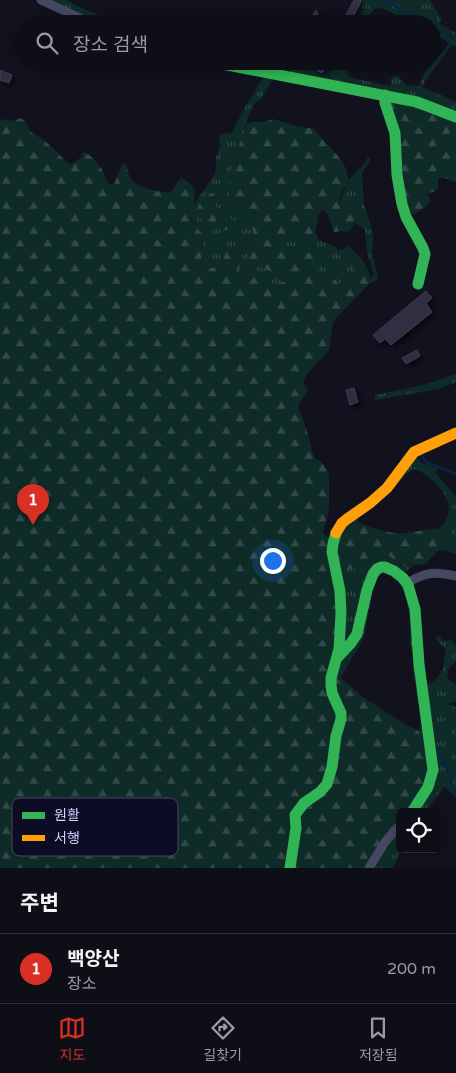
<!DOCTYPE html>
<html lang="ko">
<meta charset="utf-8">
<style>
body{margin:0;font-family:"Varela Round","Noto Sans KR",sans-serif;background:#171720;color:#f1f3f6}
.controls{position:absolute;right:15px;bottom:15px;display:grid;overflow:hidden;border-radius:8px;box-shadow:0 2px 8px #0003}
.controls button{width:45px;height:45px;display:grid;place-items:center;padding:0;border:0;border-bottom:1px solid #2e2e36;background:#0e0e17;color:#f1f3f6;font:25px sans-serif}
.you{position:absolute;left:272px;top:560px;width:18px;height:18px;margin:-12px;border:4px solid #fff;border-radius:50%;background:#1a73e8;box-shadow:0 0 0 8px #1a73e833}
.badge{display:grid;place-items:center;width:32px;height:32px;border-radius:50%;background:#d93025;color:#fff;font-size:16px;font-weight:700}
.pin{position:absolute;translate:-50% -41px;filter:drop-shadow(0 1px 2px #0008)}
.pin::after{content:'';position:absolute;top:26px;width:18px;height:15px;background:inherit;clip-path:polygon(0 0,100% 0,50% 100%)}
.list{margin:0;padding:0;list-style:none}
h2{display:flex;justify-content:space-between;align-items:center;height:65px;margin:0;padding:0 20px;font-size:21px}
h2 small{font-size:16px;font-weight:400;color:#9b9ca1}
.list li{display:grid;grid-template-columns:32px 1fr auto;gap:15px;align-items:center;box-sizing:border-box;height:70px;padding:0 20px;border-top:1px solid #2e2e36}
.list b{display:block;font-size:19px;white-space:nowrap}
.list p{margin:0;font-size:16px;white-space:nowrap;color:#9b9ca1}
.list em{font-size:16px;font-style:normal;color:#9b9ca1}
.icon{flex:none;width:28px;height:28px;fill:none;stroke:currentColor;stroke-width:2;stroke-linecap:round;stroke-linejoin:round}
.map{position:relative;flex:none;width:456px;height:868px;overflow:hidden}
.search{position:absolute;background:#0e0e17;box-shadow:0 2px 8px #0003;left:15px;right:15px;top:15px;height:55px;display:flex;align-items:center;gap:12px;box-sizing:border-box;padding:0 18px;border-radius:28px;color:#9b9ca1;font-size:19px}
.sheet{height:135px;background:#0e0e17}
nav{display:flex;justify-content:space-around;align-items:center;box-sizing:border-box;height:70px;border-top:1px solid #2e2e36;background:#0e0e17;font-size:14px;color:#9b9ca1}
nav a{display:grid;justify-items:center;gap:2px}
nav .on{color:#d93025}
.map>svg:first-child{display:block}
.grass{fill:url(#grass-tufts);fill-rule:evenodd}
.forest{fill:url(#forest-firs)}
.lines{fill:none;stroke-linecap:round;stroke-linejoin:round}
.stream{stroke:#072645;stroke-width:2.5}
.building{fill:#302f42;stroke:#3c3c54;filter:url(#shadow)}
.street{stroke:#454861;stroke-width:9}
.fast{stroke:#30b455;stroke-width:11}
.slow{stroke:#ff9f0a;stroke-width:11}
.key{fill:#0c0c25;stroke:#464766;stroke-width:1}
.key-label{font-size:14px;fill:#cfd1ff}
</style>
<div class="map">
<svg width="456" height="868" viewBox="0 0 456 868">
<defs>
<pattern id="grass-tufts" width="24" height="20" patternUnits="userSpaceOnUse" patternTransform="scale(1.25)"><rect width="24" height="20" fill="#0f2b28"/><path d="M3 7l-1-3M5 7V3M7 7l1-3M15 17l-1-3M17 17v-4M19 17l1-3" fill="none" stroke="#314948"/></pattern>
<pattern id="forest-firs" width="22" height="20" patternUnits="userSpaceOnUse" patternTransform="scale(1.25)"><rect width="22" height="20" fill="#0f2b28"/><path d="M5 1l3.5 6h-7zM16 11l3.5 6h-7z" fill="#314948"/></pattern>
<filter id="shadow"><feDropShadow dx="3.5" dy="3.5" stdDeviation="2.5" flood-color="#0009"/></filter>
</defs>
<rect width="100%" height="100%" fill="#12121f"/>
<path class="grass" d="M50 0H66L86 10 122 24H101Z
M364 0H384L425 24C406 24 395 11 377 7L360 24H351Z
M387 0H430L441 18 440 24 456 33V39L432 27V24H427Z
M432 28 456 41V47L452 45 425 81 422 87 456 102V112L293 73C289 70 285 66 286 61H300L323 73 330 61H347L348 76 356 79 390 86 391 85V78L394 76H398L406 85 419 86C423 69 440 59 449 43L445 40 432 33Z
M265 75 274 77 261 99 255 103 248 117 241 142 235 156 229 179 231 198 251 225 253 232 248 253 249 260 251 263 287 279V281L268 286 262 284 256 278 248 277 239 271 237 258 228 247C226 253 224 260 219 265 211 273 202 265 201 255 200 249 204 241 203 236 203 232 193 227 192 221 190 216 194 212 193 206L215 174 216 168V157L220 147 219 136 226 132 231 134 245 107ZM215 194C214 197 213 199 214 202 215 209 229 219 236 221L197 210C200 201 207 198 215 194Z
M367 156 370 160 362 173V180L363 186V194L364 204 373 233 372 253 378 278 377 280 370 283 371 277 374 275 367 252 365 230 355 223V217L344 213 341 210C339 193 346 194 348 180 356 174 360 167 367 161Z
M316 233 318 240 333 245 338 250 344 249 354 274 350 285 344 287 340 285 331 273 322 274 318 273 294 254 276 244 275 237 284 235 291 234 295 238H312Z
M456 374V382L439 389 375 400V395L424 385Z
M415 453 421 462 438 469 435 473 456 496V539L445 538 441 533 440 528C456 511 448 494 432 480 426 475 421 470 412 469L394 486Z
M383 556H389L403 566H412L403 575 376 566 361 613 345 647 336 568C340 568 345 569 349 569 361 569 374 563 383 556Z
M383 569 400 579 408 595 428 756 419 742 421 735 419 731 421 723 413 669V658L410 641V617L407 600 401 586 397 581 388 575 381 574 375 581 372 594 365 633 362 642 340 678 334 675 342 661 371 585Z
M439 636 443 641 451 640 454 642V645H456V661L449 668 447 677 449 680 456 685V702L446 704 456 707V797L445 787 443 788 425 812H415L427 797 426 685C435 683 443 672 444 663 445 658 444 655 446 650L436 639 437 637Z
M400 829V849H402L393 868H371Z"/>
<path class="forest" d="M388 98 456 120V182L445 178H438V190L427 194 431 202 417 213 408 215Z
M21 118 26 122 31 132 45 141 68 163 71 164 82 157 83 152C91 154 100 165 104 173 106 179 106 184 113 185L115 182 122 164 126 163C127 169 128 174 131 179 138 188 160 193 171 192L181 177 188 182 195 189C195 196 194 203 193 209 193 213 190 216 191 220 193 227 202 231 203 236 204 240 200 249 201 255 202 265 211 273 220 264 224 260 226 252 228 247L233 254 240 263 239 271 248 277 256 278 262 284 268 286 286 281 287 279 251 263 249 260 248 253 253 232 251 225 231 198 229 179 233 163 247 124 252 122H264L273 119 296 126 315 129C325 147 348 158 348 180 347 187 343 189 341 194 339 200 340 205 341 210L344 213 351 212 355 217C355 225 353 228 346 233L342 231 334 232 328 215 324 210 319 213C317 220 317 234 312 238 310 241 304 242 301 244L291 234 284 235 275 237 277 244 294 254 297 251C310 250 323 259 318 273L322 274 331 273 339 285 344 287 350 285 354 274 344 249 347 246C358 253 372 269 370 283L336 318 333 323 331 333 329 350 307 374 304 380V385L308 390C305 396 301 400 298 406L307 431 314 458 320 461 326 468 329 475V509L323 533 332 540 338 588 332 668 340 713 328 779 303 803 288 868H0V119L12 121Z
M215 193C214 196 213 199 213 202 215 209 229 219 236 221L235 224 227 230C217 230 194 220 198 207 199 202 204 198 208 194Z
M360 511 358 522 375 529 398 534 440 528 441 533 445 538 456 539V554L443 550 438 551 425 564 404 566 389 556H383C370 566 352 572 336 568L337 537Z
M334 675 342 679 364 698 408 726 419 731 421 735 420 743 428 756 430 778 409 812H400V822L366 868H292L297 815 328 786 338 703Z"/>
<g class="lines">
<path class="stream" d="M385 0 426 24
M432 28 456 40
M421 454 426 462 456 474
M434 746 451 776 452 788 456 793"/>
</g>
<path class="building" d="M354 0H362L349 24H341Z
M316 10 321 24H307Z
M302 61H329L322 73Z
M0 70 12 75 9 83 0 80Z
M426 291 432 298 426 303 432 312 391 345 385 339 380 343 373 335Z
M417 350 420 356 406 364 402 358Z
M354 388 358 402 350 405 346 390Z"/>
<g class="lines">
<path class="street" d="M41 0 93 24
M407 583C426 572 434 571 456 576
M369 868 385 842 400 825"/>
<path class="fast" d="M207 61 417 102 456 117
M385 95V103L395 133 397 175 402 204 406 217 423 248 425 254 418 284
M338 657 351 643 357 634 367 590 373 574 377 569 381 567H385L394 571 403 578 408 585 415 609 419 664 433 770 428 787 412 812
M290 868 296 828 295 815 304 803 320 792 327 784 332 767 336 736 341 719V713L332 693 331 685V678L339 649 341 613 340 591 332 552 333 544 336 533"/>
<path class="slow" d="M336 533 342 523 347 519 370 503 387 488 414 452 456 433"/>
</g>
<rect x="12" y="798" width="166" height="58" rx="8" class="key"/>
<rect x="22" y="812" width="23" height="7" fill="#30b455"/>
<rect x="22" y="835" width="23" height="6" fill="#ff9f0a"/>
<g class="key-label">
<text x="54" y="820">원활</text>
<text x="54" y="843">서행</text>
</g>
</svg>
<div class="controls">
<button><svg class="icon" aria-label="locate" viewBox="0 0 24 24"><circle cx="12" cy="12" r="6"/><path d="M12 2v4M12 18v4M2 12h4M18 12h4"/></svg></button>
</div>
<div class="you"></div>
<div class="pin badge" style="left:33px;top:525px">1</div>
<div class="search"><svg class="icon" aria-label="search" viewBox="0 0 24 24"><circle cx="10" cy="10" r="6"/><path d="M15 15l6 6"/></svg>장소 검색</div>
</div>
<section class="sheet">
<h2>주변<small></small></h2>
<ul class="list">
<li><span class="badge">1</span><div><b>백양산</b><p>장소</p></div><em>200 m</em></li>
</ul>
</section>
<nav>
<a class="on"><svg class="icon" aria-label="map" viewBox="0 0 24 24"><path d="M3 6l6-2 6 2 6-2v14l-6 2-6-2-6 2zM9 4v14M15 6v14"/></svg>지도</a>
<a><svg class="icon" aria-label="directions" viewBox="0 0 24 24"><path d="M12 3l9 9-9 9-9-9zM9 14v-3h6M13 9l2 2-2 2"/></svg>길찾기</a>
<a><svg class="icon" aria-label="saved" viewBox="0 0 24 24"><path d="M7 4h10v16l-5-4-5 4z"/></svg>저장됨</a>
</nav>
